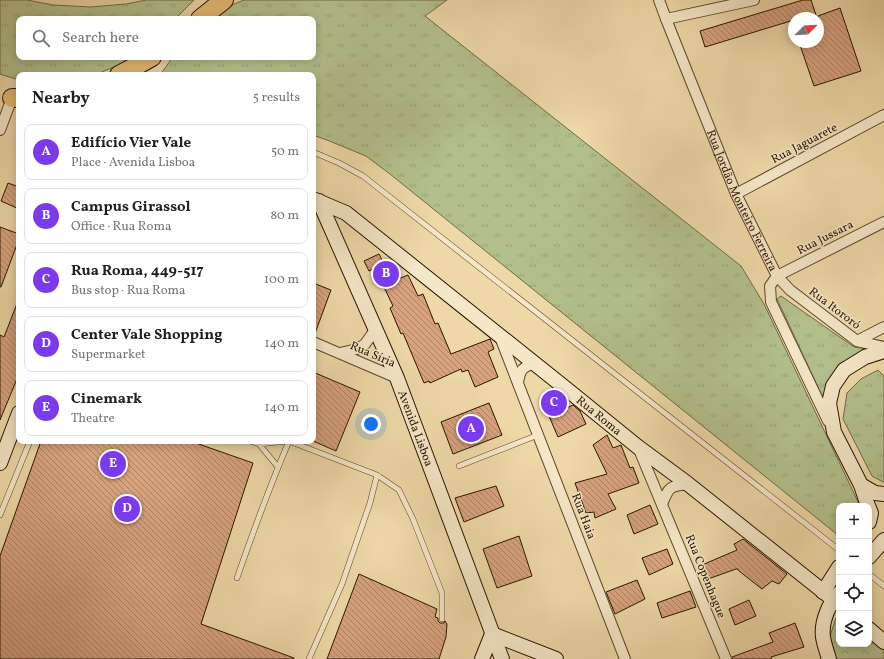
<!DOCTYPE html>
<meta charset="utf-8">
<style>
body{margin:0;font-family:Vollkorn,serif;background:#f6f6f6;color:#202124}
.controls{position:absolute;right:12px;bottom:12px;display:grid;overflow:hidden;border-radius:8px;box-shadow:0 2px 10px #0003}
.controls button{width:36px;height:36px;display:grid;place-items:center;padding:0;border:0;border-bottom:1px solid #e0e0e0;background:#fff;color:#202124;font:20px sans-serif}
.compass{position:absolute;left:788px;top:12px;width:36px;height:36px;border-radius:50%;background:#fff;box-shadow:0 2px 10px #0003;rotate:66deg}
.you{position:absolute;left:371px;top:424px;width:14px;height:14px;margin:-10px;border:3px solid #fff;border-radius:50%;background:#1a73e8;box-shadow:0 0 0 6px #1a73e833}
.badge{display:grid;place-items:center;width:26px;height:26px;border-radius:50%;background:#7c3aed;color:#fff;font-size:13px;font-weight:700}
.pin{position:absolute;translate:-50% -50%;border:2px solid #fff;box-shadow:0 1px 4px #0006}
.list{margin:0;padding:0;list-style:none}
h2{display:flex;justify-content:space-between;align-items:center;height:52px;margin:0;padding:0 16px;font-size:17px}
h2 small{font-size:13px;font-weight:400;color:#757577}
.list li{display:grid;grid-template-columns:26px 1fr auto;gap:12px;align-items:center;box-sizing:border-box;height:56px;margin:0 8px 8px;padding:0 8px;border:1px solid #e0e0e0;border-radius:8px}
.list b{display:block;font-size:15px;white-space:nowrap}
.list p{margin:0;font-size:13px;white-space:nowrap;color:#757577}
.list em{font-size:13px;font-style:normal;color:#757577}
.icon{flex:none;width:22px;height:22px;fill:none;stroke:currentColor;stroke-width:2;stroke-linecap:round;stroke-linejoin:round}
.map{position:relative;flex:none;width:884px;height:659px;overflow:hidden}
.search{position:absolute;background:#fff;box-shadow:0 2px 10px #0003;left:16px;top:16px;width:300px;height:44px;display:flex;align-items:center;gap:10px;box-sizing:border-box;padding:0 14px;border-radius:8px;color:#757577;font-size:15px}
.panel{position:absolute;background:#fff;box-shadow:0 2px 10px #0003;left:16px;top:72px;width:300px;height:372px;border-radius:8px}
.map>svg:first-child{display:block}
.grass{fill:url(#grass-tufts);stroke:#6e6a46}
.park{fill:url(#park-crowns);stroke:#6e6a46}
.building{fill:url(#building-back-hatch);stroke:#2a1400}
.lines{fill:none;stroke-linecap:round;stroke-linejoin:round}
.lane-casing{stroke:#5b452a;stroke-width:6}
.street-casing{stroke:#5b452a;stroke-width:12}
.secondary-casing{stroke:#2a1400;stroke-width:16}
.highway-casing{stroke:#2a1400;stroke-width:20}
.lane{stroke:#f4e6c6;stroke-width:5}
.street{stroke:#f4e6c6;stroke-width:10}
.secondary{stroke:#f4e6c6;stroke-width:14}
.highway{stroke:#e7bc74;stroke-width:18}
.labels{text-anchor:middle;stroke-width:3;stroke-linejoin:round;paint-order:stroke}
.street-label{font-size:12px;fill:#2a1400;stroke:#f4e6c6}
</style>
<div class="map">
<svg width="884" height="659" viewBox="0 0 884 659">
<defs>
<pattern id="grass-tufts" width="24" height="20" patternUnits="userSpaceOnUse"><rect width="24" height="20" fill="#b3c08c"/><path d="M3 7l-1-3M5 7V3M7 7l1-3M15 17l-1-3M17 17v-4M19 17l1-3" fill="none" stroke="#9aa477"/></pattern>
<pattern id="park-crowns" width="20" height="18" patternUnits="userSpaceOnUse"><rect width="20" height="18" fill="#b3c08c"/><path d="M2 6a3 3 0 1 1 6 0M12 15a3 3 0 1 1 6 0" fill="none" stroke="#9aa477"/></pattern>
<pattern id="building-back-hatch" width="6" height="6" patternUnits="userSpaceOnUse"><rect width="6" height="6" fill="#d8a27c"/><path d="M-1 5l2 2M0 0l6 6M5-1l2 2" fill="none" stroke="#af8363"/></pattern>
</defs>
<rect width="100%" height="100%" fill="#eed8a7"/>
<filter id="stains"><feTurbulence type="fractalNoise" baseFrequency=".005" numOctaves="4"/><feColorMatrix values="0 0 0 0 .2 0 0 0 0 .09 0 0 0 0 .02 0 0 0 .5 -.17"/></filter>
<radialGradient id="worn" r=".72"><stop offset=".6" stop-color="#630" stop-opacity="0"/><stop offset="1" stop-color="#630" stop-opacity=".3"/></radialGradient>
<path class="grass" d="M0 0H27L53 5 91 7 126 4 146 0H194L175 19H19V57H132L118 65 95 75H19V80L0 74Z
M244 0H447L425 16 741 266 764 304 860 506H839V536L390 174 366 156 327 140 313 135V75H160L173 57H313V19H210L229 6Z
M781 296 854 347 866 349 839 364 826 384 825 402 777 299Z
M878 370 884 376V482H883L872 476 843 419 847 393 861 379Z"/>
<path class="park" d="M839 613V644H869V634L884 647V659H831L828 642 836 618Z"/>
<path class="building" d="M803 0H811L817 18H794V20L705 47 700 31Z
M840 8 861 71 814 86 799 42H818V16Z
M8 183 19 187V209L1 201Z
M0 227 19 234V239L1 287H0Z
M379 254 386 268 392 265 398 279 408 275 418 296 423 294 435 324 438 323 451 354 490 339 494 349 488 352 498 377 475 387 468 370 462 372 461 369 430 383 429 381 424 383 403 333 401 334 390 308 393 306 382 283H381L375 268 369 271 364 261Z
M313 283 331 290 314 336H313Z
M18 301 19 374 0 420V335L4 337Z
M313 372 360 392 336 451 313 441Z
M489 403 502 435 453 454 441 422Z
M573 405 580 411 586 424 558 437 549 416Z
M607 435 613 448 621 445 630 468 633 467 639 483 608 494 616 509 595 518 594 512 586 513 575 483 607 474 593 445Z
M41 441H190L253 463 201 624 294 658V659H0V556Z
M496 486 504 506 464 522 455 498Z
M650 505 658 524 634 534 627 515Z
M519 536 532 576 497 588 483 549Z
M743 539 787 574 779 584 772 581 762 589 739 571 738 569H736L708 579 702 565 737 550 734 544Z
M667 549 673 564 649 575 642 558Z
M359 574 437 609 435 617 438 618V621L440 623H444L445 621 447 624 446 637 439 659H327Z
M637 580 645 599 615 614 606 592Z
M690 591 696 607 662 618 657 603Z
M749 600 756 616 735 625 729 609Z
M795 623 804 647 771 657 772 659H732V657L773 642 769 633Z"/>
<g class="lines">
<defs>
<path id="lane" d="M313 152 339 163 363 176 839 550
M250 441 259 444 287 441
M289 441 377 475 399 490 413 519 442 593V619
M259 444 278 467
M459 466 538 435
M0 515 30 441
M869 574 884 586
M237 578C253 532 270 486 289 441
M309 659 342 584 370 503 377 475"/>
<g id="street">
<path id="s1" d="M659 0 666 19 736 194 777 276 790 290 857 341 884 347"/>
<path d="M666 19 754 0"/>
<path d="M0 130 12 98"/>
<path d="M736 194 884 115"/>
<path d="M777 276 770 286 771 302 828 421"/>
<path d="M777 276 884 222"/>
<path d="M500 337 625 659"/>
<path d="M857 341 884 327"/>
<path d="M313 342 397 378"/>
<path d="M340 353 357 349 365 344 375 330"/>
<path d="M518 383C520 369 522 368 534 363"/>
<path d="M638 447 726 659"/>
<path d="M662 504C669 487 669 486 688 484"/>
</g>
<g id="secondary">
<path id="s2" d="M313 199 346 213 564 387 638 447 688 484 839 604"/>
<path id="s3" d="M319 201 397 378 502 659"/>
<path d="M0 463 19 413"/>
<path d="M861 485 875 493 884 494"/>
<path d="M868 506 861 485 834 432 829 403 833 386 844 370 865 357 884 351"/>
<path d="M869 508 871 513 869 522"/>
<path d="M869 557 884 540"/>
<path d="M823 592 839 567"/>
<path d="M869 629 884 642"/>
<path d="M492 634 556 659"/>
<path d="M482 659 492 634"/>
<path d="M829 659C827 652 824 644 823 637 821 622 829 603 839 593"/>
</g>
<path id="highway" d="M200 19 224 0
M119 75 136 66 152 57
M12 98H19"/>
</defs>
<use href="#lane" class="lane-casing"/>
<use href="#street" class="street-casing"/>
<use href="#secondary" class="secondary-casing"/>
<use href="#highway" class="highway-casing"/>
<use href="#lane" class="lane"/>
<use href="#street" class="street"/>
<use href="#secondary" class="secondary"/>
<use href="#highway" class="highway"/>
</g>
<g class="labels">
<g class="street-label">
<text transform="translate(804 143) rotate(-28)" y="4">Rua Jaguarete</text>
<text dy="4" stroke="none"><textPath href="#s1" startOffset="217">Rua Jordão Monteiro Ferreira</textPath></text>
<text transform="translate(825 237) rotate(-27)" y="4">Rua Jussara</text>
<text transform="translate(835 308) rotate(37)" y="4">Rua Itororó</text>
<text transform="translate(373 354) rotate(23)" y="4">Rua Síria</text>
<text dy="4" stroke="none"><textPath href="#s2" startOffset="360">Rua Roma</textPath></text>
<text dy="4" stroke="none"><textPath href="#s3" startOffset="247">Avenida Lisboa</textPath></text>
<text transform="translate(584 516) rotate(69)" y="4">Rua Haia</text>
<text transform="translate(706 576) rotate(68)" y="4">Rua Copenhague</text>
</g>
</g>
<rect width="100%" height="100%" filter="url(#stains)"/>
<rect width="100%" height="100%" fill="url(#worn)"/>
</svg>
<div class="controls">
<button>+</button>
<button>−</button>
<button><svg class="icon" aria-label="locate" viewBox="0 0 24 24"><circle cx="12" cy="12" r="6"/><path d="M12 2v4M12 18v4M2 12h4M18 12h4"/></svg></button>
<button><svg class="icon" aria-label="layers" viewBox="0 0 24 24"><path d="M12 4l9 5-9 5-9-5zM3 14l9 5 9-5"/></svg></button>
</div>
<svg class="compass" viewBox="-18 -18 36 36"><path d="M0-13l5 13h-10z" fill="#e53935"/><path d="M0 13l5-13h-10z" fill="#757577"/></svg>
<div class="you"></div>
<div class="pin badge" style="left:471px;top:429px">A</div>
<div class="pin badge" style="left:386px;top:274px">B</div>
<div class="pin badge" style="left:554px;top:403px">C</div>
<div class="pin badge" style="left:127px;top:509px">D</div>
<div class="pin badge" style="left:113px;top:464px">E</div>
<div class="search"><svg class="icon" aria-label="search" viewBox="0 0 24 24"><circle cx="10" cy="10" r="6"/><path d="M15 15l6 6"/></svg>Search here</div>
<section class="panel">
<h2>Nearby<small>5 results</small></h2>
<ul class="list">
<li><span class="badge">A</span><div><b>Edifício Vier Vale</b><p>Place · Avenida Lisboa</p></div><em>50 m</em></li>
<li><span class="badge">B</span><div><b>Campus Girassol</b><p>Office · Rua Roma</p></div><em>80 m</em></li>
<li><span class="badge">C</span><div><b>Rua Roma, 449-517</b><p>Bus stop · Rua Roma</p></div><em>100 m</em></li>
<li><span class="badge">D</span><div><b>Center Vale Shopping</b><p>Supermarket</p></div><em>140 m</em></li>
<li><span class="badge">E</span><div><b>Cinemark</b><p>Theatre</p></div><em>140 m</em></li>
</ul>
</section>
</div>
